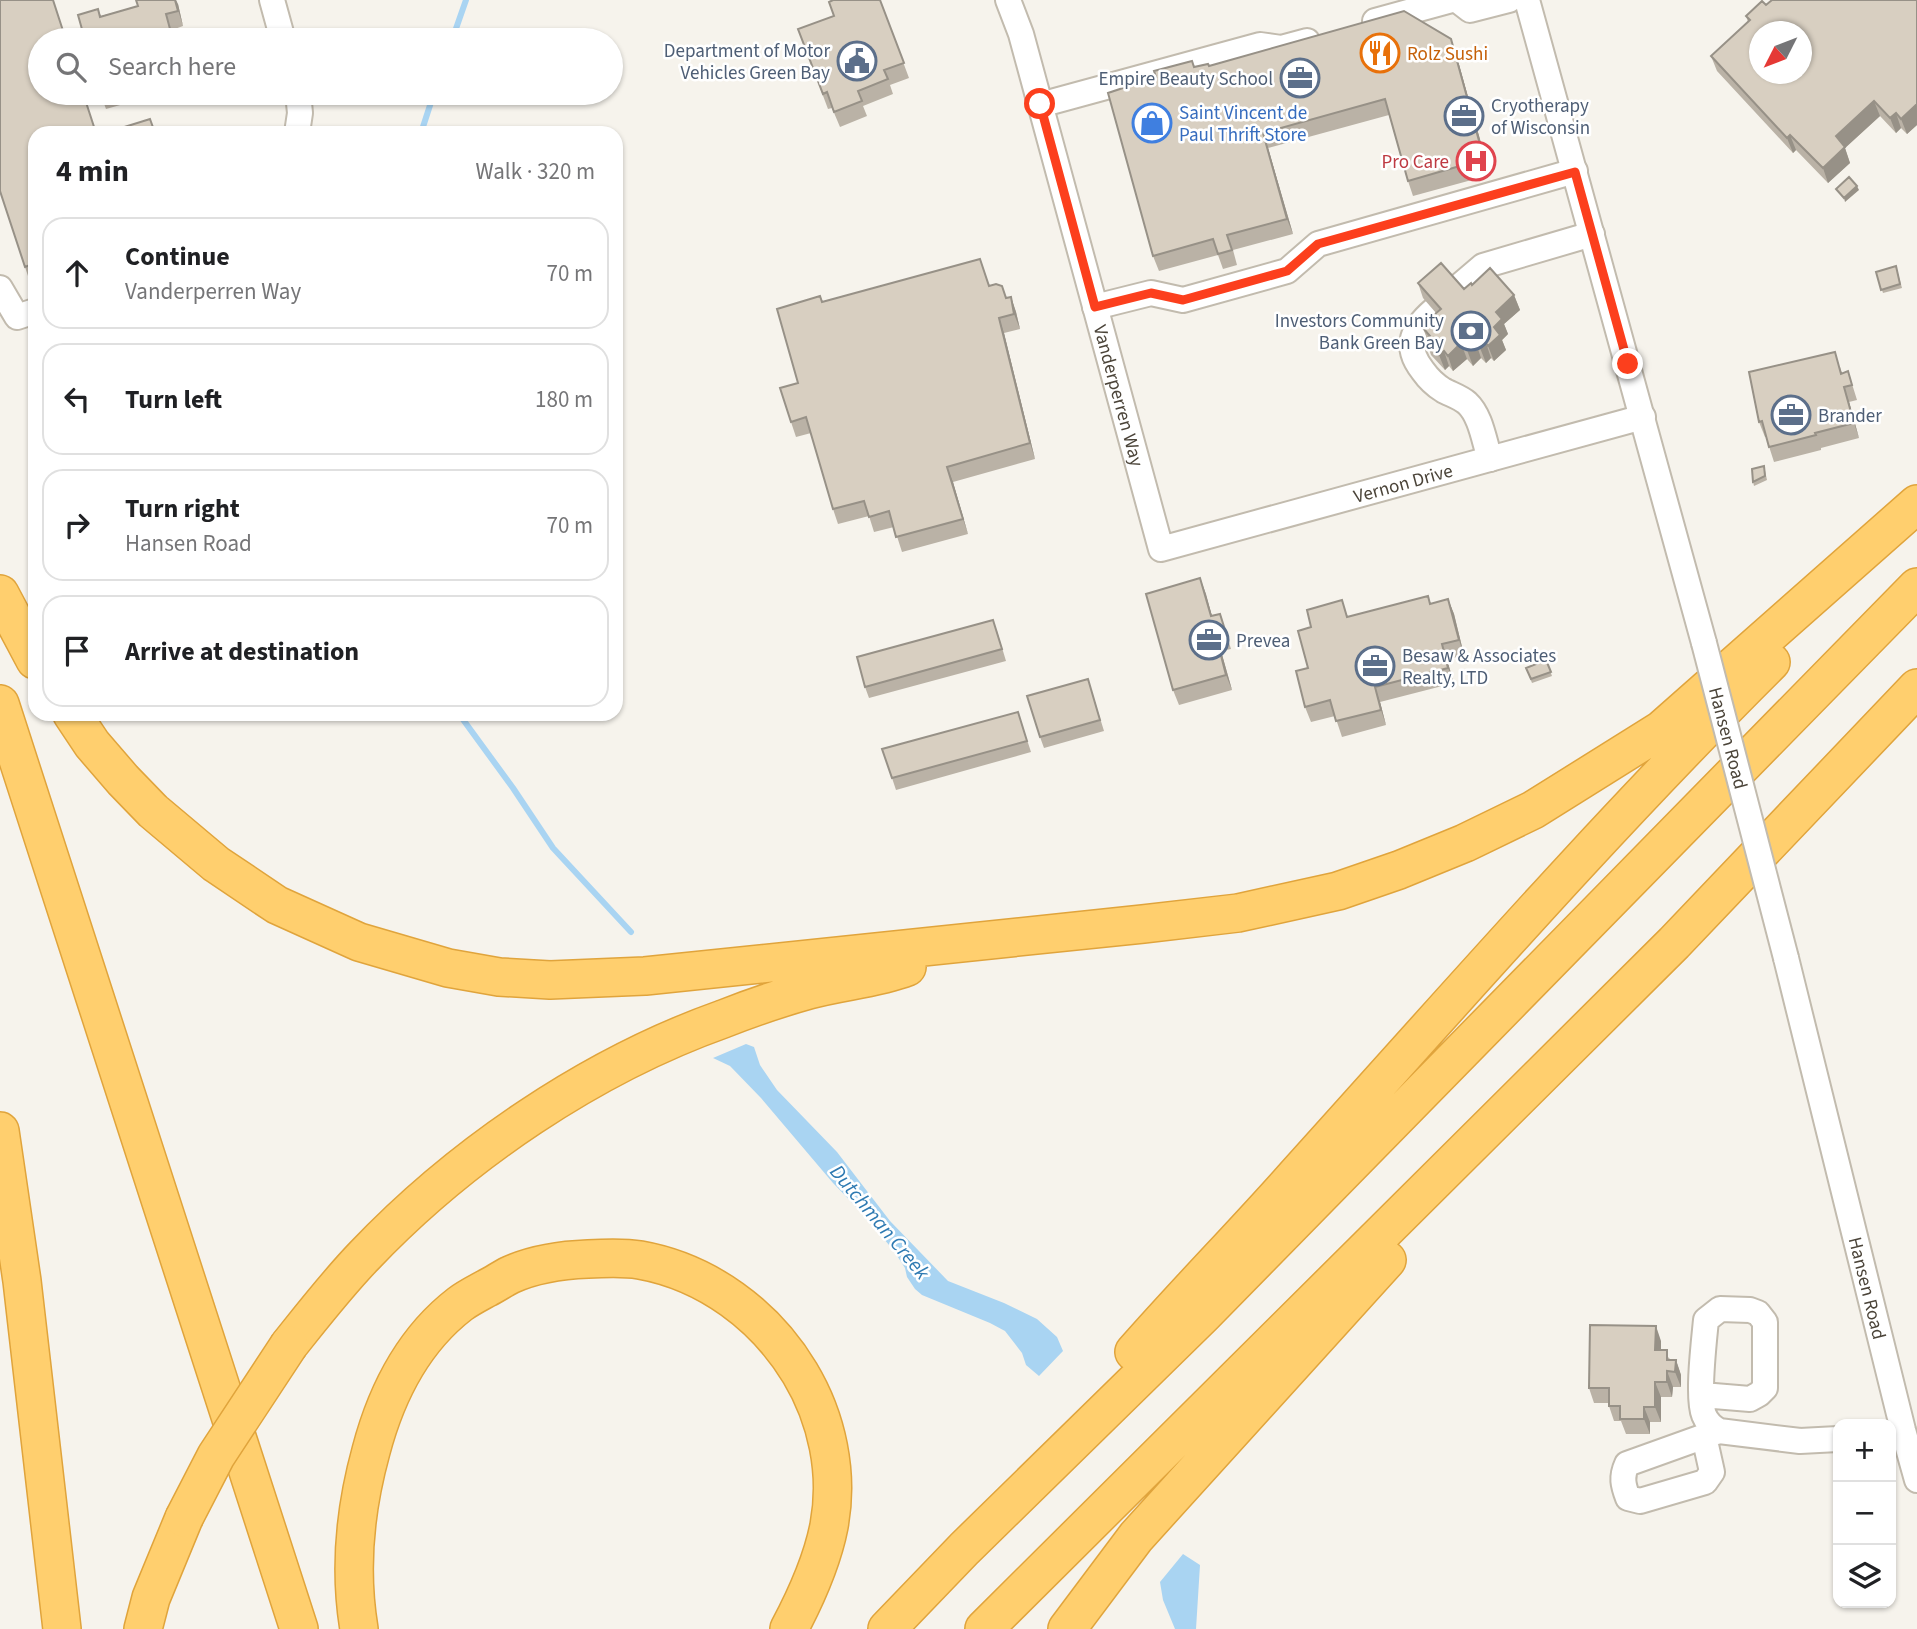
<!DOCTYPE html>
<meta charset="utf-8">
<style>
body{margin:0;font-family:"Source Sans 3",sans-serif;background:#f2f2f2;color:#202124}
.controls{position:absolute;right:21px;bottom:21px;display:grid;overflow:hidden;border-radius:14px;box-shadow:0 2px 5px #0004}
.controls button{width:63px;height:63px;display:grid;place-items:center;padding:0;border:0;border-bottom:2px solid #e0e0e0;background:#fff;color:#202124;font:35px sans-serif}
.compass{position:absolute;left:1749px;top:21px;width:63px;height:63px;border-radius:50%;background:#fff;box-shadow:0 2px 5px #0004;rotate:228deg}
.stop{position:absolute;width:21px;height:21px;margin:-16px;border:5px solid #fc3f1d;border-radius:50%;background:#fff}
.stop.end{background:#fc3f1d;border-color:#fff;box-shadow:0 2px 7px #0008}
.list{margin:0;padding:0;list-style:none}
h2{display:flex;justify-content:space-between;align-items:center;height:91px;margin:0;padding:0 28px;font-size:30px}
h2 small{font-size:23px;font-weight:400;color:#757577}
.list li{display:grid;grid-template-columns:46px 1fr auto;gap:21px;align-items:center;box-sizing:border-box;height:112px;margin:0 14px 14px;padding:0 14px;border:2px solid #e0e0e0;border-radius:21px}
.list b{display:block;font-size:26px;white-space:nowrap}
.list p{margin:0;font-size:23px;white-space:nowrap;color:#757577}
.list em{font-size:23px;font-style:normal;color:#757577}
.icon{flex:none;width:38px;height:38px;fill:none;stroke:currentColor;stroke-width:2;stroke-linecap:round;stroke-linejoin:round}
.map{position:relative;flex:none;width:1917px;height:1629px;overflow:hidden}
.search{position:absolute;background:#fff;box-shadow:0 2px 5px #0004;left:28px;top:28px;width:595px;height:77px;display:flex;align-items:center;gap:18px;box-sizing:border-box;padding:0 24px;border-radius:38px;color:#757577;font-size:26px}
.panel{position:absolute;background:#fff;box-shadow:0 2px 5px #0004;left:28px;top:126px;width:595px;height:595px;border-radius:21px}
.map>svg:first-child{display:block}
.water{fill:#a9d4f2}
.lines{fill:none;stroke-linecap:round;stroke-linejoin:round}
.stream{stroke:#a9d4f2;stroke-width:6}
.minor-casing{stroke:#c2bbae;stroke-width:28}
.highway-casing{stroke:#e0a43c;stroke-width:40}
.minor{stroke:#fff;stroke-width:24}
.highway{stroke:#ffcf6e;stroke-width:37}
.minor-bridge-casing{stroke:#c2bbae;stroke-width:28;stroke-linecap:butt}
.highway-bridge-casing{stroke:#e0a43c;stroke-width:40;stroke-linecap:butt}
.minor-bridge{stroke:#fff;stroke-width:24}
.highway-bridge{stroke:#ffcf6e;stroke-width:37}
.wall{fill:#bab2a6}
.shaded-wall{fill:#979187}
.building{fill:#d8cfc1;stroke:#979187;stroke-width:2;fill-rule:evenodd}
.route{stroke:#fc3f1d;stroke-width:9}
.labels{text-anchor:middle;stroke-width:5;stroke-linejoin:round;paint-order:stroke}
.service-label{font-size:19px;fill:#4e5e75;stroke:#fff;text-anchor:start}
.food-label{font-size:19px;fill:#c56008;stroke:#fff;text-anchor:start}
.shop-label{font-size:19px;fill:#366cbe;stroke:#fff;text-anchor:start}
.health-label{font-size:19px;fill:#be3a42;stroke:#fff;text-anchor:end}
.street-label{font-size:19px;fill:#4b4439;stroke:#fff}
.water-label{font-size:21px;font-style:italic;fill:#2e7ab2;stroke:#fff}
</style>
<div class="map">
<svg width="1917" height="1629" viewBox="0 0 1917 1629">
<rect width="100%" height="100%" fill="#f6f3ec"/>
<path class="water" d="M746 1044 754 1047 760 1065 777 1090 837 1152 890 1221 948 1281 1004 1303 1037 1319 1057 1337 1063 1351 1039 1376 1026 1365 1022 1353 1005 1331 990 1323 922 1295 915 1289 907 1277 905 1268 894 1251 864 1215 833 1183 761 1098 730 1066 713 1058Z
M1183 1554 1200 1565 1196 1629H1175L1163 1600 1160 1582Z"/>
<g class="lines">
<path class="stream" d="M452 40 466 0
M421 133 434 93
M459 714 513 788 553 848 631 932"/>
<defs>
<g id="minor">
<path d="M272 0 283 40"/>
<path id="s1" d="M1008 0 1021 34 1161 549 1643 417"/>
<path d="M1457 0 1470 10 1509 0"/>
<path d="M1527 0 1704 643"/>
<path d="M1375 21 1452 0"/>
<path d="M1040 105 1260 45 1281 48 1307 41"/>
<path d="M297 133 300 113 298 93"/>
<path d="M0 288 17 317 35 311"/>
<path d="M1456 289 1483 266 1592 234"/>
<path d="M1095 307 1151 293 1183 300 1287 271 1318 244 1575 171"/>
<path d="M1434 310C1413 328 1403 346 1423 371 1428 378 1435 385 1443 390 1450 394 1460 397 1467 403 1481 416 1484 441 1490 459"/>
<path id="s2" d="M1786 958 1903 1430 1917 1480"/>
<path d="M1702 1395 1750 1399 1759 1394 1765 1388V1322L1758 1313 1750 1310 1720 1309 1706 1320C1704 1341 1697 1398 1704 1415 1707 1423 1712 1427 1719 1431L1800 1441 1838 1439"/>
<path d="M1704 1436 1712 1472 1705 1482 1640 1501 1628 1498C1623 1485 1621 1477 1627 1464L1719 1431"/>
</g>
<path id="highway" d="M0 594 35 660
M0 704 299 1629
M72 714 92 744 123 780 153 811 216 864 277 905 359 942 448 968 499 977 550 980 645 976 1143 924 1238 913 1338 891 1399 870 1465 843 1533 810 1661 730 1917 504
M0 1131 22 1281 62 1629
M289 1345C313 1315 337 1284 364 1256 461 1154 591 1066 723 1019 751 1008 780 998 809 990 841 981 876 979 907 967
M1134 1352C1184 1295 1237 1241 1288 1184 1447 1008 1603 829 1771 662
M143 1629 151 1598 184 1518
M359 1629C349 1569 355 1509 371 1451 386 1394 412 1341 460 1304 468 1298 478 1293 487 1288 495 1284 502 1279 510 1275 534 1264 562 1260 588 1259 605 1258 623 1257 640 1260 707 1272 765 1315 800 1373 827 1418 839 1473 829 1526 822 1562 806 1597 789 1629
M887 1629 964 1549 1203 1315 1917 587
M984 1629 1674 943 1917 688
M1067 1629 1136 1537 1387 1260"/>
</defs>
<use href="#minor" class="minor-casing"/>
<use href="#highway" class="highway-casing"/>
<use href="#minor" class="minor"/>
<use href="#highway" class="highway"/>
<defs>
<g id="minor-bridge">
<path id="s3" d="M1704 643 1786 958"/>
</g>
<path id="highway-bridge" d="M184 1518 216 1456 289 1345"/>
</defs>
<use href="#minor-bridge" class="minor-bridge-casing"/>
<use href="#highway-bridge" class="highway-bridge-casing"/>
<use href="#minor-bridge" class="minor-bridge"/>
<use href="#highway-bridge" class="highway-bridge"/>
</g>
<path class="wall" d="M880 0 909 78 890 85 893 94 863 106 867 116 840 127 832 108 828 109 798 29Z
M1917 0V125L1907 134 1901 128 1896 133 1880 116 1845 148 1850 163 1828 183 1796 150 1793 153 1717 71 1711 56 1748 22 1746 16 1766 5Z
M178 4 183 26 172 30 85 40 98 9 101 16 138 6Z
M1456 54 1490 175 1413 196 1408 181 1389 115 1268 148 1293 234 1233 250 1237 265 1223 269 1218 255 1159 271 1153 256 1194 67Z
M100 93H163L106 109Z
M35 133V280L30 282 25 267Z
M1896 266 1902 288 1883 293 1876 272Z
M1418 283 1464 289 1472 285 1514 295 1520 310 1504 324 1508 334 1502 340 1506 350 1494 361 1491 358 1486 363 1481 358 1473 366 1467 359 1453 371 1449 366 1445 370 1431 355 1426 340 1427 339 1423 328 1436 317 1435 314 1436 313 1423 298Z
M990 286 1006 298 1011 297 1016 312 1020 329 1004 333 1035 459 953 482 968 534 902 552 894 527 874 532 869 516 838 524 833 509 811 433 796 437 791 422 798 383 820 296 823 302Z
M1840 367 1842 373 1848 371 1857 400 1849 402 1859 438 1821 448V450L1774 462 1766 437H1765L1759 422Z
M1764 466 1767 480 1754 486 1753 482Z
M1200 578 1212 616 1220 614 1231 649 1221 651 1232 690 1179 705 1173 690Z
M1448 599 1454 614 1464 655 1447 660 1454 683 1380 702 1386 725 1342 737 1335 716 1311 722 1305 707 1308 668 1348 617 1431 604Z
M997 631 1006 661 869 698 865 687Z
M1546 660 1552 676 1532 683 1526 668Z
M1088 679 1104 731 1044 748 1040 737Z
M1018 712 1031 752 896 790 892 778Z
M1661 1341V1350L1671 1360H1676L1681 1375V1387H1673L1672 1397H1661V1422H1650V1434H1626L1621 1421H1614L1609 1406V1403H1594L1589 1388Z"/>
<path class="shaded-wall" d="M175 0H176L178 4 183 26Z
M1451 39 1456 54 1490 175 1484 159Z
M1874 101 1880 116 1845 148 1850 163 1828 183 1823 168 1836 136Z
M1917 104V125L1907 134 1901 119Z
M1896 113 1901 128 1896 133 1890 118Z
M1263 133 1268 148 1293 234 1287 219Z
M1790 135 1796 150 1793 153 1787 138Z
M1857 186 1859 190 1845 202 1844 198Z
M1514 295 1520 310 1504 324 1508 334 1502 340 1506 350 1494 361 1488 346 1494 327 1496 312Z
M1011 297 1016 312 1020 329 1014 314Z
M999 318 1004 333 1035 459 1030 443Z
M1461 343 1467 359 1453 371 1448 356Z
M1476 343 1481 358 1473 366 1467 350Z
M1486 343 1491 358 1486 363 1480 348Z
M1444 351 1449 366 1445 370 1439 355Z
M1844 387 1849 402 1859 438 1854 423Z
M947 467 953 482 968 534 963 519Z
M1200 578 1206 594 1216 631 1211 616Z
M1448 599 1454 614 1464 655 1459 640Z
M1216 636 1221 651 1232 690 1226 675Z
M1442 644 1447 660 1454 683 1448 668Z
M1375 687 1380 702 1386 725 1381 710Z
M1656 1326 1661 1341V1365L1655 1350Z
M1676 1360 1681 1375V1387L1675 1372Z
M1667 1371 1673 1387 1672 1397 1667 1382Z
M1655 1382 1661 1397V1422L1655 1407Z
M1644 1407 1650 1422V1434L1644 1419Z"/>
<path class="building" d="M0 0H53L66 40H40V93H83L96 133H35V263L25 267 0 191Z
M136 0H175L178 11 166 14 173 40H85L78 15 98 9 100 17 138 6Z
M833 0H880L904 63 884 70 888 79 858 91 862 101 834 112 827 92 823 94 798 29 834 16 829 2Z
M1772 0H1917V104L1901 119 1896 113 1890 118 1874 101 1836 136 1845 147 1823 168 1790 135 1787 138 1711 56 1750 20 1746 16 1762 1 1766 5ZM1760 32H1802V74H1760Z
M1404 11 1451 39 1484 159 1408 181 1385 99 1263 133 1287 219 1227 235 1232 250 1218 254 1213 239 1153 256 1108 93 1156 77 1154 71 1192 61 1194 67 1208 64 1209 66Z
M150 119 155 133H105Z
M1849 177 1857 186 1844 198 1836 189Z
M980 259 989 286 996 284 1002 286 1006 298 1011 297 1014 314 999 318 1030 443 947 467 963 519 896 537 889 511 869 517 864 501 833 509 806 417 791 422 780 388 798 383 777 309 820 296 822 302Z
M1441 263 1464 289 1471 283 1472 285 1490 268 1514 295 1496 312 1502 319 1494 327 1500 335 1488 346 1486 343 1480 348 1476 343 1467 350 1461 343 1448 356 1444 351 1439 355 1426 340 1430 336 1423 328 1437 316 1435 314 1441 309 1418 283Z
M1896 266 1900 284 1881 290 1876 272Z
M1835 352 1841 374 1848 371 1852 385 1844 387 1854 423 1815 433 1816 435 1769 447 1762 421 1759 422 1749 372Z
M1764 466 1765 476 1753 482 1752 469Z
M1200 578 1211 616 1220 614 1226 633 1216 636 1226 675 1173 690 1146 594Z
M1428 596 1430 604 1448 599 1459 640 1442 644 1448 668 1375 687 1381 710 1336 721 1330 700 1305 707 1296 671 1308 668 1298 631 1311 627 1307 610 1342 600 1347 617Z
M993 620 1002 649 865 687 857 657Z
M1546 660 1551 672 1531 679 1526 668Z
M1088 679 1100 720 1040 737 1027 696Z
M1018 712 1027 741 892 778 882 749Z
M1590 1325 1656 1326 1655 1350H1667V1360H1676L1675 1372 1667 1371V1382H1655V1407H1644V1419H1620V1406H1609V1388H1589Z"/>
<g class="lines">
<path class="route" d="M1040 104 1095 307 1151 293 1183 300 1287 271 1318 244 1575 172 1628 364"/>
</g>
<defs>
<symbol id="restaurant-ring" viewBox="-11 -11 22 22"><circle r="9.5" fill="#fff" stroke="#e8710a" stroke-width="1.5"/><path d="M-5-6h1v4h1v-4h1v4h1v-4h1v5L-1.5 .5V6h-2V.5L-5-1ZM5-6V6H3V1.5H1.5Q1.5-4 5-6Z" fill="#e8710a"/></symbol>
<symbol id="civic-ring" viewBox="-11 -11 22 22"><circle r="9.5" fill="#fff" stroke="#5c6f8a" stroke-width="1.5"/><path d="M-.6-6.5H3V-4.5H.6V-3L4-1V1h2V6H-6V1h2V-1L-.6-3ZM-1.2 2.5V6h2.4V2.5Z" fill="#5c6f8a"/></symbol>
<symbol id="office-ring" viewBox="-11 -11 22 22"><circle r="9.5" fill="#fff" stroke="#5c6f8a" stroke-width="1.5"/><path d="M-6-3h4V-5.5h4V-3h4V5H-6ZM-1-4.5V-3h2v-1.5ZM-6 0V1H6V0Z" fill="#5c6f8a"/></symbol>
<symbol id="shop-ring" viewBox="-11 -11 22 22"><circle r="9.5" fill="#fff" stroke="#3f7fe0" stroke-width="1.5"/><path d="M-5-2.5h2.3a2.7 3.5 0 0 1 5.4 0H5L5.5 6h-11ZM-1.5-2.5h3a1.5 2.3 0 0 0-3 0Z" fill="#3f7fe0"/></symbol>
<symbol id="hospital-ring" viewBox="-11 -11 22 22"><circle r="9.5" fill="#fff" stroke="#e0444e" stroke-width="1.5"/><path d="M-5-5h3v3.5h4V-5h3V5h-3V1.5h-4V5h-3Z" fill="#e0444e"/></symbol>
<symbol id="bank-ring" viewBox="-11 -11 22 22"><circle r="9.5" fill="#fff" stroke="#5c6f8a" stroke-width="1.5"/><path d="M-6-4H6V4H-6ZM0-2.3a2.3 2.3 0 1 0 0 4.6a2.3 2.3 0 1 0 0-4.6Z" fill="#5c6f8a"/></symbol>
</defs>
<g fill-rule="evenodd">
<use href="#restaurant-ring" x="1358" y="31" width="44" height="44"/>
<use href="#civic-ring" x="835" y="39" width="44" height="44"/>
<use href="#office-ring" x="1278" y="56" width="44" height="44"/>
<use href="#office-ring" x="1442" y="94" width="44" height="44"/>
<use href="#shop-ring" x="1130" y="101" width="44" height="44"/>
<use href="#hospital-ring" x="1454" y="139" width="44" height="44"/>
<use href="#bank-ring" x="1449" y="309" width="44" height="44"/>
<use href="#office-ring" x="1769" y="393" width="44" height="44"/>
<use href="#office-ring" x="1187" y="618" width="44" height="44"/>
<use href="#office-ring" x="1353" y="644" width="44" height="44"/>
</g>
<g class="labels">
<g class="service-label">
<text x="830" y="57" text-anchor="end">Department of Motor<tspan x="830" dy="22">Vehicles Green Bay</tspan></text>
<text x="1273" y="85" text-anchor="end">Empire Beauty School</text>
<text x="1491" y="112">Cryotherapy<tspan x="1491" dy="22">of Wisconsin</tspan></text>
<text x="1444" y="327" text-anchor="end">Investors Community<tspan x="1444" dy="22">Bank Green Bay</tspan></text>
<text x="1818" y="422">Brander</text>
<text x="1236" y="647">Prevea</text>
<text x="1402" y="662">Besaw &amp; Associates<tspan x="1402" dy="22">Realty, LTD</tspan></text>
</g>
<g class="food-label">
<text x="1407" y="60">Rolz Sushi</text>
</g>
<g class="shop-label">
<text x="1179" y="119">Saint Vincent de<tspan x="1179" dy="22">Paul Thrift Store</tspan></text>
</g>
<g class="health-label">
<text x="1449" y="168">Pro Care</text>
</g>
<g class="street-label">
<text dy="7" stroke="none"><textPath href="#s1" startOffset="411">Vanderperren Way</textPath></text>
<text dy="7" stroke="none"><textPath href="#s1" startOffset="821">Vernon Drive</textPath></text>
<text dy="7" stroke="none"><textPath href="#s3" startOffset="98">Hansen Road</textPath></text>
<text dy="7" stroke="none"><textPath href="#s2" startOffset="340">Hansen Road</textPath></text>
</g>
<g class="water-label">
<text transform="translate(880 1222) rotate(50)" y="7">Dutchman Creek</text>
</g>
</g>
</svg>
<div class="controls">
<button>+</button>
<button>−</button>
<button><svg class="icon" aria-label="layers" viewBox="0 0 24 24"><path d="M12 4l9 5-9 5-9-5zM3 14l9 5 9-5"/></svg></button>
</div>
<svg class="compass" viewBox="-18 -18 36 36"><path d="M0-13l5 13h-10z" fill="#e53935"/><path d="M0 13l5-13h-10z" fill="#757577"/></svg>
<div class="stop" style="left:1040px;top:104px"></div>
<div class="stop end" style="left:1628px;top:364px"></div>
<div class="search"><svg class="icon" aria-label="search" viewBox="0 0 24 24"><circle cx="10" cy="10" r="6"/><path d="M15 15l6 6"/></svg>Search here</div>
<section class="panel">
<h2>4 min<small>Walk · 320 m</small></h2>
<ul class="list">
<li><svg class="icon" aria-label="ahead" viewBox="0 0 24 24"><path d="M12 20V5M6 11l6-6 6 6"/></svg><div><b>Continue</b><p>Vanderperren Way</p></div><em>70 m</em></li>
<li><svg class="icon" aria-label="left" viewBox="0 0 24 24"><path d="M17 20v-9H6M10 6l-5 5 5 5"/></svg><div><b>Turn left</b></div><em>180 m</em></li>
<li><svg class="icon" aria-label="right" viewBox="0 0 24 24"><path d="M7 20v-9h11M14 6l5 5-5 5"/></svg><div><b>Turn right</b><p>Hansen Road</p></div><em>70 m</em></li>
<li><svg class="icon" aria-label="arrive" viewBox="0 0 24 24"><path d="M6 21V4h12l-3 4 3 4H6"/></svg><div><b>Arrive at destination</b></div></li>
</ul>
</section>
</div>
